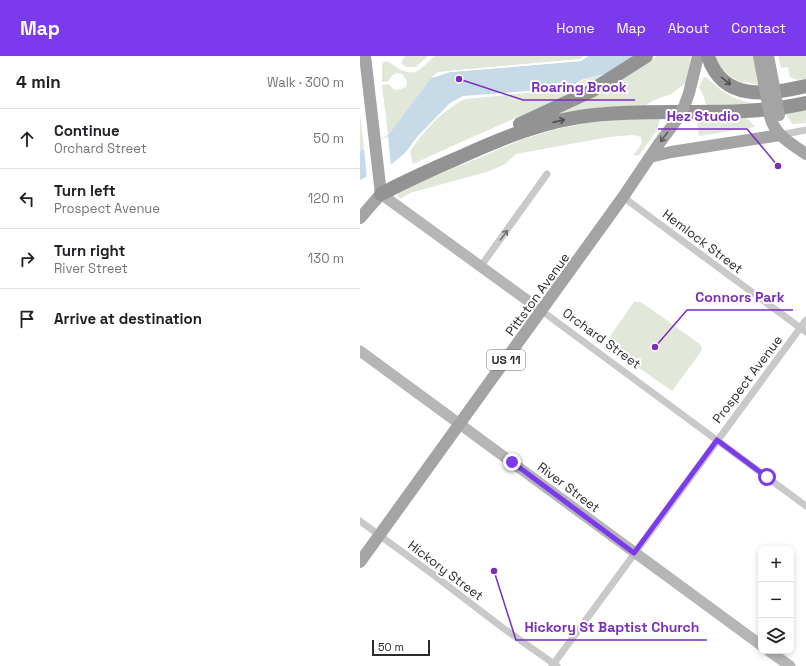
<!DOCTYPE html>
<meta charset="utf-8">
<style>
body{margin:0;font-family:"Space Grotesk",sans-serif;background:#f2f2f2;color:#202124}
.controls{position:absolute;right:12px;bottom:12px;display:grid;overflow:hidden;border-radius:8px;box-shadow:0 2px 6px #0003}
.controls button{width:36px;height:36px;display:grid;place-items:center;padding:0;border:0;border-bottom:1px solid #e0e0e0;background:#fff;color:#202124;font:20px sans-serif}
.scale{position:absolute;left:12px;bottom:10px;width:58px;box-sizing:border-box;padding-left:4px;border:2px solid #2c2c2c;border-top:0;font-size:11px;line-height:14px;white-space:nowrap;color:#2c2c2c;-webkit-text-stroke:3px #fff;paint-order:stroke}
.stop{position:absolute;width:12px;height:12px;margin:-9px;border:3px solid #7c3aed;border-radius:50%;background:#fff}
.stop.end{background:#7c3aed;border-color:#fff;box-shadow:0 1px 4px #0008}
.list{margin:0;padding:0;list-style:none}
h2{display:flex;justify-content:space-between;align-items:center;height:52px;margin:0;padding:0 16px;font-size:17px}
h2 small{font-size:13px;font-weight:400;color:#757577}
.list li{display:grid;grid-template-columns:26px 1fr auto;gap:12px;align-items:center;box-sizing:border-box;height:60px;padding:0 16px;border-top:1px solid #e0e0e0}
.list b{display:block;font-size:15px;white-space:nowrap}
.list p{margin:0;font-size:13px;white-space:nowrap;color:#757577}
.list em{font-size:13px;font-style:normal;color:#757577}
.icon{flex:none;width:22px;height:22px;fill:none;stroke:currentColor;stroke-width:2;stroke-linecap:round;stroke-linejoin:round}
.map{position:relative;flex:none;width:446px;height:610px;overflow:hidden}
header{display:flex;align-items:center;gap:24px;box-sizing:border-box;height:56px;padding:0 20px;background:#7c3aed;color:#fff}
header strong{font-size:19px}
nav{display:flex;gap:22px;margin-inline-start:auto;font-size:14px}
main{display:flex}
aside{flex:1;background:#fff}
.map>svg:first-child{display:block}
.green{fill:#e1e8da}
.water{fill:#c7dae7}
.pier{fill:#fff}
.lines{fill:none;stroke-linecap:round;stroke-linejoin:round}
.street{stroke:#c9c9c9;stroke-width:7}
.secondary{stroke:#b6b6b6;stroke-width:11}
.primary{stroke:#a4a4a4;stroke-width:12}
.highway{stroke:#939393;stroke-width:14}
.primary-bridge{stroke:#a4a4a4;stroke-width:12}
.oneway{stroke:#505050}
.oneway2{stroke:#5c5c5c}
.oneway3{stroke:#737373}
.route{stroke:#7c3aed;stroke-width:5}
.labels{text-anchor:middle;stroke-width:4;stroke-linejoin:round;paint-order:stroke}
.shield{fill:#fff;stroke:#6b6b6b;stroke-width:1}
.shield-label{font-size:12px;font-weight:bold;fill:#2c2c2c}
.street-label{font-size:13px;fill:#2c2c2c;stroke:#fff}
.leader{fill:none;stroke:#7b2cbf;stroke-width:1.5}
.callout-dot{fill:#7b2cbf;stroke:#fff;stroke-width:1.5}
.callout-label{font-size:14px;text-anchor:middle;font-weight:bold;fill:#7b2cbf;stroke:#fff;stroke-width:4;stroke-linejoin:round;paint-order:stroke}
</style>
<header>
<strong>Map</strong>
<nav><a>Home</a><a>Map</a><a>About</a><a>Contact</a></nav>
</header>
<main>
<aside>
<h2>4 min<small>Walk · 300 m</small></h2>
<ul class="list">
<li><svg class="icon" aria-label="ahead" viewBox="0 0 24 24"><path d="M12 20V5M6 11l6-6 6 6"/></svg><div><b>Continue</b><p>Orchard Street</p></div><em>50 m</em></li>
<li><svg class="icon" aria-label="left" viewBox="0 0 24 24"><path d="M17 20v-9H6M10 6l-5 5 5 5"/></svg><div><b>Turn left</b><p>Prospect Avenue</p></div><em>120 m</em></li>
<li><svg class="icon" aria-label="right" viewBox="0 0 24 24"><path d="M7 20v-9h11M14 6l5 5-5 5"/></svg><div><b>Turn right</b><p>River Street</p></div><em>130 m</em></li>
<li><svg class="icon" aria-label="arrive" viewBox="0 0 24 24"><path d="M6 21V4h12l-3 4 3 4H6"/></svg><div><b>Arrive at destination</b></div></li>
</ul>
</aside>
<div class="map">
<svg width="446" height="610" viewBox="0 0 446 610">
<rect width="100%" height="100%" fill="#fff"/>
<path class="green" d="M45 0H68L56 11H46L42 8V6Z
M75 0H223L221 3 78 16 71 22 28 79 22 29 29 28 33 33 38 34 46 31 47 25 42 18C36 16 31 18 29 25L22 26V8L26 5C32 6 34 11 39 13 59 23 62 9 75 0Z
M297 0H331L326 27 311 38 292 45 282 52 187 63C225 44 263 26 297 0Z
M355 0H394L398 29 384 25 383 27C370 21 360 14 355 0Z
M418 0H446V23L437 24 430 21 428 11 421 12Z
M246 18C183 52 117 78 53 108L50 96C63 75 83 54 105 43L209 33 221 25Z
M344 21H346C366 39 374 45 401 48L346 50 344 41 339 31Z
M446 54V67L432 68 426 58Z
M0 57 4 91 2 94H0Z
M336 62H387L395 71 339 80Z
M273 63H300L297 74 279 99 273 100 282 87 281 81 272 79 249 81 156 98 145 108 130 115 50 137 40 143 38 140V137L42 133 114 104 161 84 193 74 232 66Z
M274 246H281L340 288 342 293 340 297 312 335 246 289V286Z"/>
<path class="water" d="M228 0H273L249 17 221 24 209 32 103 40 90 47 57 81 45 97 33 107 0 124V95L28 79 71 22 90 16 221 5Z"/>
<path class="pier" d="M224 0H228L221 5 90 16 71 22 76 18 88 15 221 3Z
M28 80 31 110 7 123 4 92Z"/>
<g class="lines">
<path class="street" d="M420 79 446 74
M263 141 446 276
M121 210 187 118
M182 255 446 450
M0 465 71 517 143 572 197 610
M192 610 446 264"/>
<path class="secondary" d="M21 138 182 255
M0 295 401 589
M409 595 430 610"/>
<path class="primary" d="M399 0 404 27
M408 0 413 26
M324 51 329 37 338 0
M410 60C414 79 432 88 446 98
M290 101 311 96 420 79
M0 162 21 138 5 0
M0 506 263 141 298 89 318 62"/>
<path class="highway" d="M348 0C363 47 409 38 446 30
M160 68 231 35 286 0
M21 138C46 125 72 113 98 102 142 82 185 64 234 59 305 51 376 63 446 47"/>
<path class="primary-bridge" d="M413 26 419 59
M404 27 410 60
M318 62 324 51"/>
</g>
<defs><path id="oneway-shaft" d="M-6 0H5M1.5-3L5.5 0L1.5 3" fill="none" stroke-width="1.6" stroke-linecap="round" stroke-linejoin="round"/></defs>
<g class="oneway">
<use href="#oneway-shaft" transform="translate(366 25) rotate(39)"/>
<use href="#oneway-shaft" transform="translate(199 65) rotate(-13)"/>
</g>
<use class="oneway2" href="#oneway-shaft" transform="translate(304 81) rotate(127)"/>
<use class="oneway3" href="#oneway-shaft" transform="translate(144 179) rotate(-54)"/>
<g class="lines">
<path class="route" d="M152 406 274 497 357 384 407 421"/>
</g>
<g class="labels">
<rect class="shield" x="127" y="294" width="38" height="20" rx="3"/>
<g class="shield-label">
<text x="146" y="308">US 11</text>
</g>
<g class="street-label">
<text transform="translate(343 185) rotate(37)" y="5">Hemlock Street</text>
<text transform="translate(177 238) rotate(-54)" y="5">Pittston Avenue</text>
<text transform="translate(242 282) rotate(36)" y="5">Orchard Street</text>
<text transform="translate(387 323) rotate(-53)" y="5">Prospect Avenue</text>
<text transform="translate(209 431) rotate(37)" y="5">River Street</text>
<text transform="translate(86 514) rotate(37)" y="5">Hickory Street</text>
</g>
</g>
<path class="leader" d="M99 23L163 44H275M418 110L387 73H298M295 291L327 254H433M134 515L156 584H347"/>
<g class="callout-dot">
<circle cx="99" cy="23" r="4"/>
<circle cx="418" cy="110" r="4"/>
<circle cx="295" cy="291" r="4"/>
<circle cx="134" cy="515" r="4"/>
</g>
<g class="callout-label">
<text x="219" y="36">Roaring Brook</text>
<text x="343" y="65">Hez Studio</text>
<text x="380" y="246">Connors Park</text>
<text x="252" y="576">Hickory St Baptist Church</text>
</g>
</svg>
<div class="controls">
<button>+</button>
<button>−</button>
<button><svg class="icon" aria-label="layers" viewBox="0 0 24 24"><path d="M12 4l9 5-9 5-9-5zM3 14l9 5 9-5"/></svg></button>
</div>
<div class="scale">50 m</div>
<div class="stop" style="left:407px;top:421px"></div>
<div class="stop end" style="left:152px;top:406px"></div>
</div>
</main>
